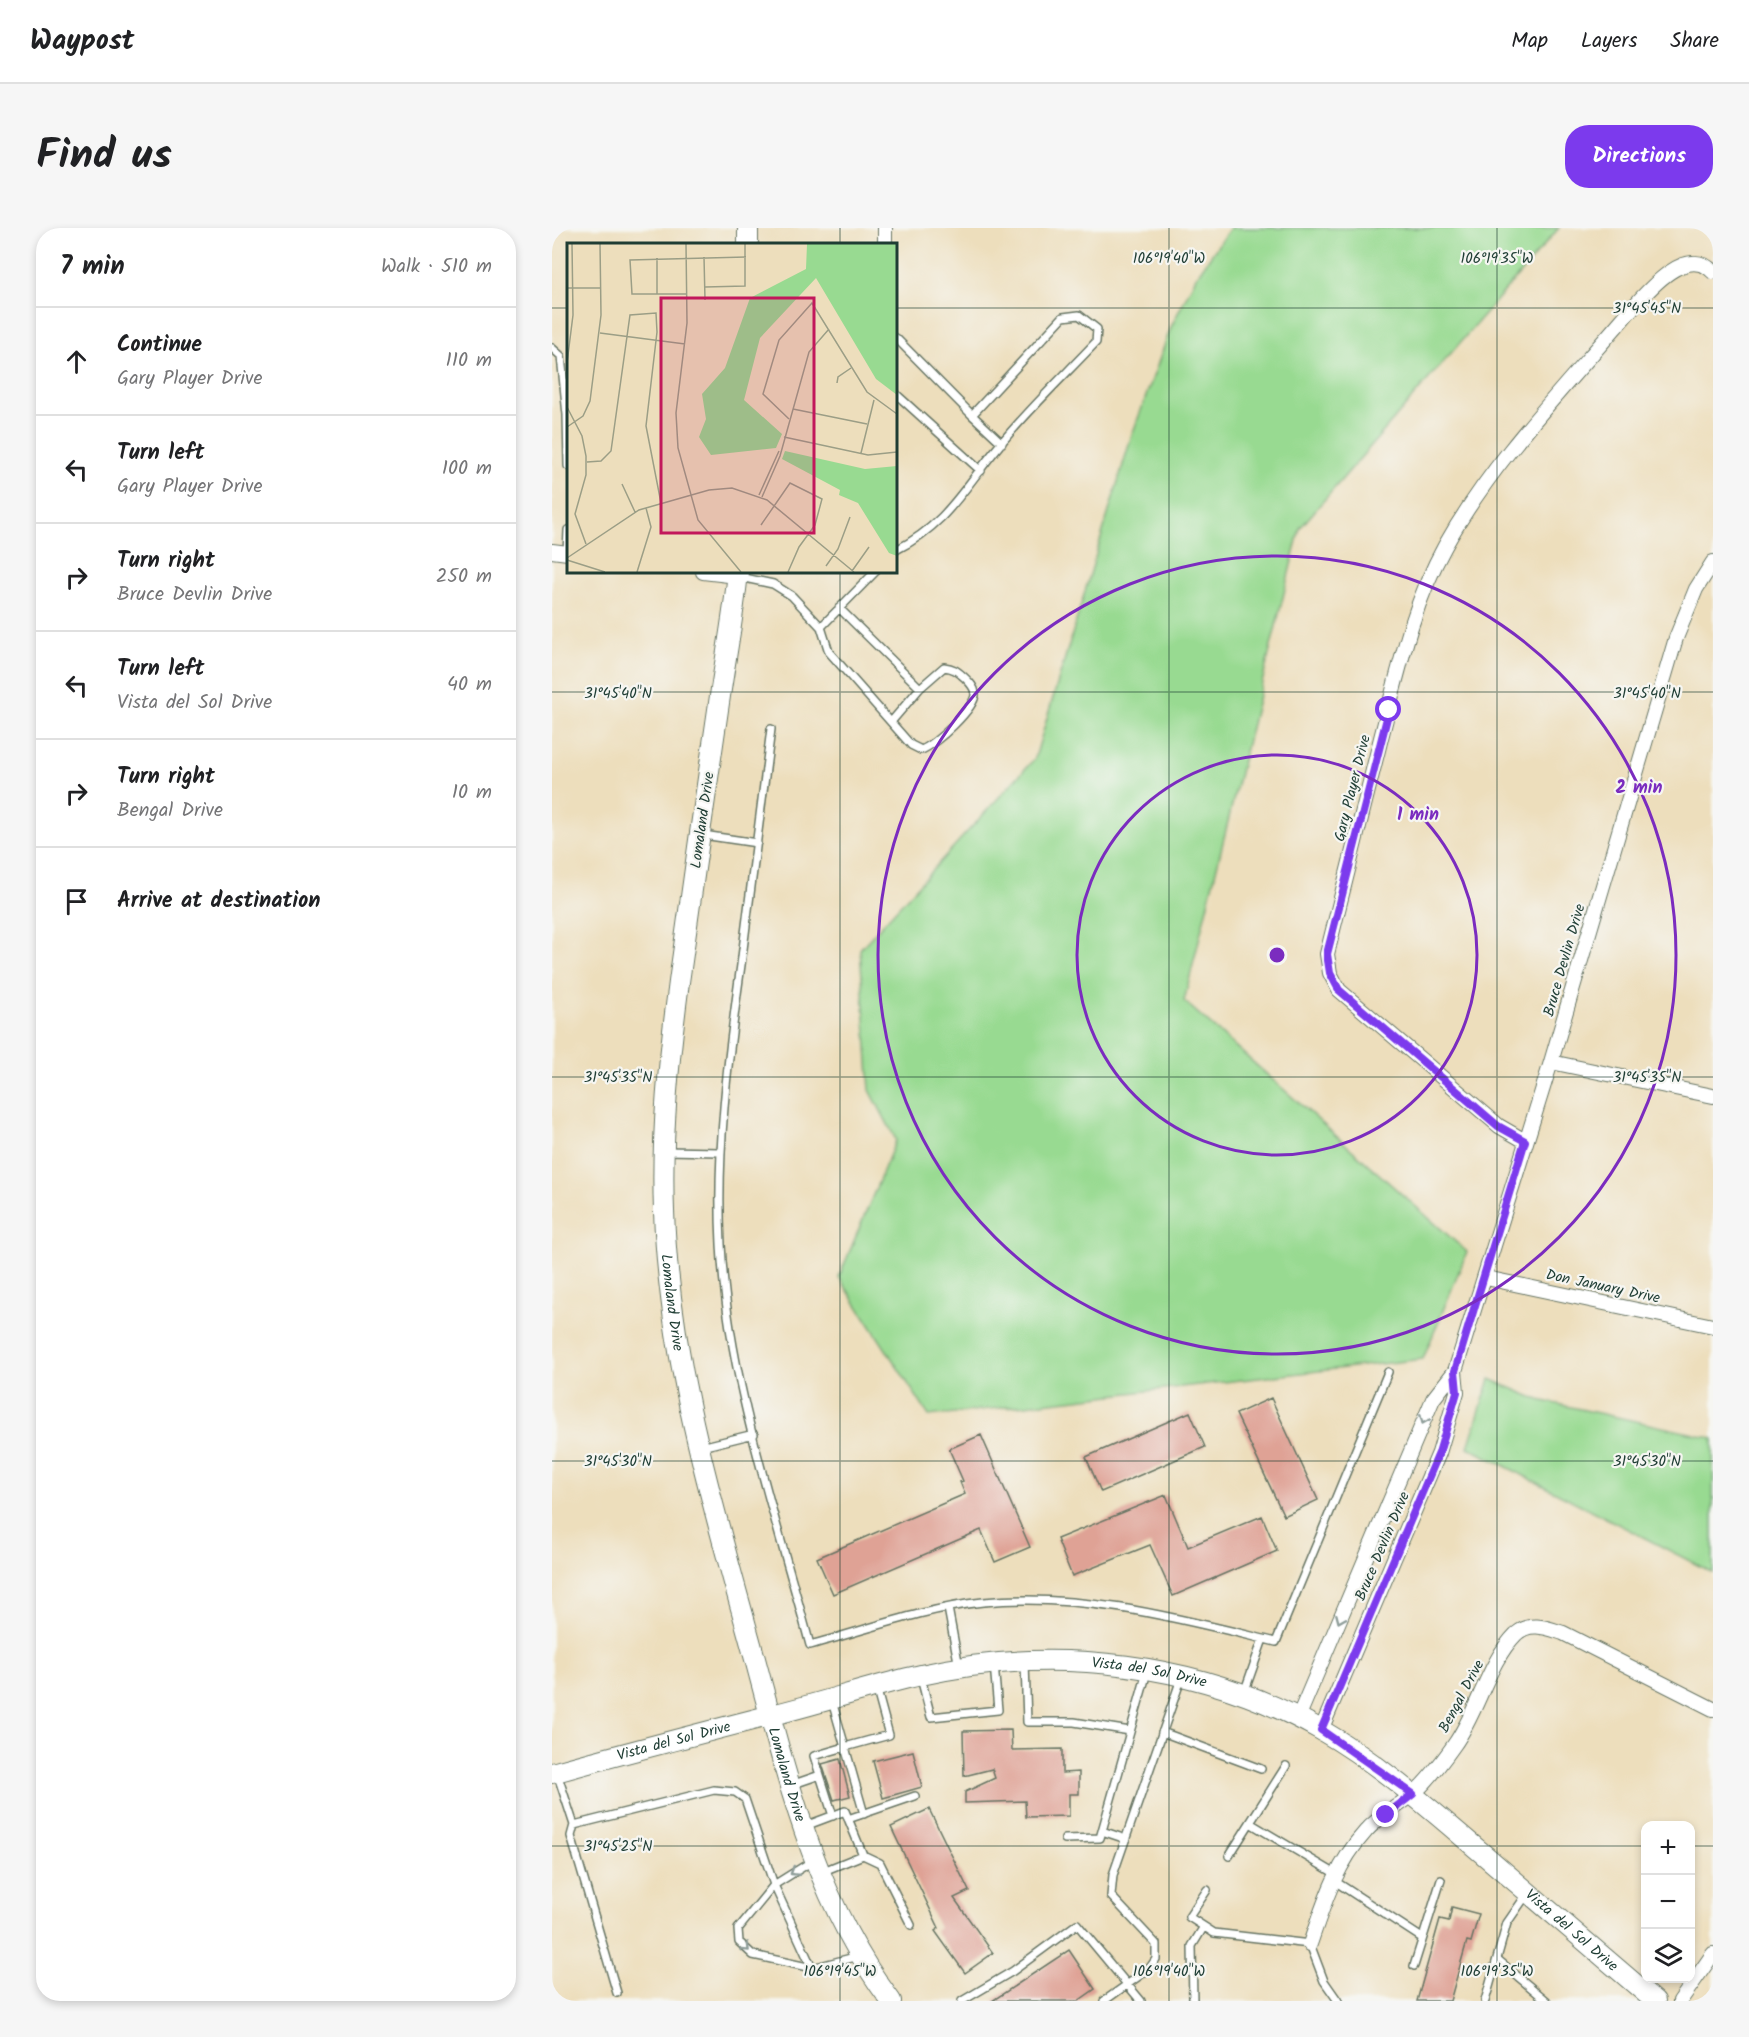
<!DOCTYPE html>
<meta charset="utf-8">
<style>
body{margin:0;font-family:Kalam,sans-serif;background:#f6f6f6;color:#202124}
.controls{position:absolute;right:18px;bottom:18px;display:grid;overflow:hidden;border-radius:12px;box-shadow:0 3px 9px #0003}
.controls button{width:54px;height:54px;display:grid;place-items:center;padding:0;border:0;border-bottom:2px solid #e0e0e0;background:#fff;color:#202124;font:30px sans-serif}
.stop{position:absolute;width:18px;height:18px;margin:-14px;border:4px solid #7c3aed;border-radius:50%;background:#fff}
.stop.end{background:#7c3aed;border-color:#fff;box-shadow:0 2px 6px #0008}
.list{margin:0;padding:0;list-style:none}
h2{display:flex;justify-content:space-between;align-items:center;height:78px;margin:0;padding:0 24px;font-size:26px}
h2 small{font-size:20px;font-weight:400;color:#757577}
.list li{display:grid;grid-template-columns:39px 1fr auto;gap:18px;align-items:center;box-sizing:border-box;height:108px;padding:0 24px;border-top:2px solid #e0e0e0}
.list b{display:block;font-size:22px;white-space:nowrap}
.list p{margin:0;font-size:20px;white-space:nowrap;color:#757577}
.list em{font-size:20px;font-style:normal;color:#757577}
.icon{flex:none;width:33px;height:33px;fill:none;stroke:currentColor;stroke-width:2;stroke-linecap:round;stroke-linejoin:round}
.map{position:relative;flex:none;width:1161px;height:1773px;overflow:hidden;border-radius:24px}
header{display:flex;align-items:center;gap:36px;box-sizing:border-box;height:84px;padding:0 30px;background:#fff;border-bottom:2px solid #e0e0e0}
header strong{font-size:28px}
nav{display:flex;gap:33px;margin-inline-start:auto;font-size:21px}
.intro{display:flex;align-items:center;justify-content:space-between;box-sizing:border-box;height:144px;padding:0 36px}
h1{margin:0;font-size:42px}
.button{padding:15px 27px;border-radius:24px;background:#7c3aed;color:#fff;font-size:21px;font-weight:700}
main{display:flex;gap:36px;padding:0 36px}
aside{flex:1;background:#fff;border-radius:24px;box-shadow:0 3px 9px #0003}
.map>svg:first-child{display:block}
.green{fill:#98da91;stroke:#5c8c62;stroke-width:1.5}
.building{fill:#dfa295}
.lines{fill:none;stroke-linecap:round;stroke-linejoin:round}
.lane-casing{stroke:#677564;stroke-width:10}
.street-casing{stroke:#677564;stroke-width:16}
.secondary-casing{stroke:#677564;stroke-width:22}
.lane{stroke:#fff;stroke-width:7}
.street{stroke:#fff;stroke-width:14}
.secondary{stroke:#fff;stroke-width:20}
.oneway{stroke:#8f9e9a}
.route{stroke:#7c3aed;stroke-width:8}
.ticks{fill:none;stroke:#1f3d34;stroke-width:1.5;stroke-opacity:0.45}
.ring{fill:none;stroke:#7b2cbf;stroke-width:3}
.labels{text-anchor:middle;stroke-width:4.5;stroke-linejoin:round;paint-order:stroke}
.street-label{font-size:15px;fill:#1f3d34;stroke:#f6f6f2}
.inset-road{fill:none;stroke:#9b9e86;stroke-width:1.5}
.view{fill:#c2185b;fill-opacity:0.15;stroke:#c2185b;stroke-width:3}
.inset-edge{fill:none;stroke:#1f3d34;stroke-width:3}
.ticks-label{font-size:15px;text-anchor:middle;fill:#1f3d34;stroke:#f6f6f2;stroke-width:4.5;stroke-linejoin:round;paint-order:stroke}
.centre{fill:#7b2cbf;stroke:#f6f6f2;stroke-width:3}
.ring-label{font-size:18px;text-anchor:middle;font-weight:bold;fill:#7b2cbf;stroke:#f6f6f2;stroke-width:4.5;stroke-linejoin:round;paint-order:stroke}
</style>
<header>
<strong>Waypost</strong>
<nav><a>Map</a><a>Layers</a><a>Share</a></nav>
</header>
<div class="intro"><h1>Find us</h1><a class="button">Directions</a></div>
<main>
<aside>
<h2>7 min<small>Walk · 510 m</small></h2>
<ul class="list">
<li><svg class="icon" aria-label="ahead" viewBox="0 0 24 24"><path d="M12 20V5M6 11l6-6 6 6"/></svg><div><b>Continue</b><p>Gary Player Drive</p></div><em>110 m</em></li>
<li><svg class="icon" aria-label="left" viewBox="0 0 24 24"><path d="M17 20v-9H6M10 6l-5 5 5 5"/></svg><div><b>Turn left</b><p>Gary Player Drive</p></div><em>100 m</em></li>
<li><svg class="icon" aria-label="right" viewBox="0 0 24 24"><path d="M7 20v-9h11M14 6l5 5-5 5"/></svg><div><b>Turn right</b><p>Bruce Devlin Drive</p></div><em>250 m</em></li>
<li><svg class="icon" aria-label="left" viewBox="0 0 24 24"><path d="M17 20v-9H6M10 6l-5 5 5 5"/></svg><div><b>Turn left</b><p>Vista del Sol Drive</p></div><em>40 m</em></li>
<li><svg class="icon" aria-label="right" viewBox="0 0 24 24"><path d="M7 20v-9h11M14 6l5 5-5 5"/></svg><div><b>Turn right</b><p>Bengal Drive</p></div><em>10 m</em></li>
<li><svg class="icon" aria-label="arrive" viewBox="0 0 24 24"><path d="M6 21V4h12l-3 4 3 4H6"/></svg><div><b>Arrive at destination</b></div></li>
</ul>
</aside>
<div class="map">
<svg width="1161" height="1773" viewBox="0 0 1161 1773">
<rect width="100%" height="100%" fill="#f6f6f2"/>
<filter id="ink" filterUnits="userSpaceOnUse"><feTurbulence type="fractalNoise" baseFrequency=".0167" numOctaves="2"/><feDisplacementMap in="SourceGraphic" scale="12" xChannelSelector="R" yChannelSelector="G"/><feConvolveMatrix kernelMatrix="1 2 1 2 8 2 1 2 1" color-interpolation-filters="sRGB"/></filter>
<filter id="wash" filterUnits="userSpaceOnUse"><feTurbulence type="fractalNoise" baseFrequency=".008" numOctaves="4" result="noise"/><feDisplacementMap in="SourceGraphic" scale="24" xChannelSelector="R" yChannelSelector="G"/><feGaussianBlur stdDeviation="1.35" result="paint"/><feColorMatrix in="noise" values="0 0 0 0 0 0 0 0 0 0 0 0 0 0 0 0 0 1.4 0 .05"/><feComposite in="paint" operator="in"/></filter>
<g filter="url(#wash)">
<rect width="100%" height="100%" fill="#eddebc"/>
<path class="green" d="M678 0H1007L748 300 632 773 915 1024 871 1131 377 1188 287 1049 344 912 318 862 308 721 483 530 579 210 619 99 644 49Z
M938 1151 987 1172 1161 1210V1345L916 1219Z"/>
<g id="blocks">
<path class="building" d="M719 1170 766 1272 732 1288 684 1186Z
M638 1184 653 1219 549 1264 534 1229Z
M429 1207 478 1319 443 1334 429 1302 281 1366 265 1330 413 1266 408 1254 411 1253 397 1221Z
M614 1267 636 1319 710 1288 725 1323 621 1368 598 1317 520 1348 505 1311Z
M459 1502 460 1522 510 1521V1545L527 1544V1566H517V1588L474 1589 473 1573 413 1575V1564L443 1550 440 1541 412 1548 411 1503Z
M361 1523 370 1559 331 1570 321 1533Z
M288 1531 298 1568 282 1572 270 1536Z
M377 1581 417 1663 402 1670 441 1725 413 1745 383 1703 387 1700 339 1599Z
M900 1679 927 1686 919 1714 915 1713 898 1773H865L888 1691 897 1693Z
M517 1722 543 1761 526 1773H440Z"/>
</g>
</g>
<g filter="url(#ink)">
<use href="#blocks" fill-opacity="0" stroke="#677564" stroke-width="1.5"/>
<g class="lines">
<defs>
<path id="lane" d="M344 110 420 187 511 89 527 87 545 101 544 114C511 149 476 182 446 219 411 261 395 296 344 322
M0 120 9 128 15 187 16 238
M344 166 429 243
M420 187 450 215
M15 325 16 302
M188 349 221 356 240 368 269 399 323 344
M269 399 277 424 359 517 369 522C382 518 425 479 423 465 422 458 417 454 412 449 405 443 402 440 392 439L368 460 287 380
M339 494 368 460
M219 501C209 580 199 659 189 737 176 830 164 922 169 1016 175 1148 224 1289 258 1417 314 1402 373 1380 431 1374 530 1364 629 1391 724 1414L836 1144
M151 607 205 615
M113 923 168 924
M149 1219 202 1206
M396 1380 407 1439
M473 1435 475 1494H522L578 1503
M369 1450 379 1489 446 1482 442 1436
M692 1465 711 1411
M280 1473 293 1519 337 1507 324 1459
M610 1504 709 1541
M5 1545 22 1597 162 1562 183 1564 193 1571 222 1657 260 1740
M239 1557 268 1547
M281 1588 262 1528 293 1519 312 1586
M296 1591 363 1568
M698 1595 784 1646
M22 1597 19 1608 65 1765
M253 1598 293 1583 311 1627 328 1635 359 1697
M550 1603 574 1611
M513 1611 548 1610 595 1444
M677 1628 734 1538
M262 1632 222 1657 186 1701 187 1714 201 1727 260 1740 307 1728
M269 1644 311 1627
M781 1652 870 1710
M655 1662 637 1689 662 1705 758 1716 772 1753 786 1773
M945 1731 995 1773
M862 1738 889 1652
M410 1773 461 1743 525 1696 589 1773
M552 1773 597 1741 604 1731V1716L559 1668 561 1647 629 1451
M641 1773 640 1718 651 1700
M933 1773 955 1695 975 1666"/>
<path id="street" d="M333 0V14
M0 323 16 325
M151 344 185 348
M999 834 1161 868
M973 913 947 898 787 762 778 745 775 726C793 654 811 582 829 510 846 445 860 377 893 318 941 232 1012 160 1075 86 1092 67 1134 14 1161 44
M934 1050 1161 1098
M746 1490 881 1171 903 1143 999 834 1124 410 1144 361 1161 334
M769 1502 887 1225 905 1164 903 1143
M758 1716C772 1675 784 1636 814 1603 827 1588 846 1579 861 1566 876 1553 890 1534 902 1517 926 1484 936 1434 964 1406 978 1393 995 1400 1011 1405L1161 1481
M1128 1773 1161 1726"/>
<g id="secondary">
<path d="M196 0V16"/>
<path id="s1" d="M186 344C182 385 174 427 168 468 154 563 140 659 127 754 117 830 109 906 112 983 117 1136 163 1284 203 1431 235 1550 263 1672 339 1773"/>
<path id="s2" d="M0 1545C73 1525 146 1506 220 1487 270 1475 319 1458 369 1447 502 1417 649 1434 769 1502 828 1536 878 1581 930 1625 988 1674 1045 1724 1103 1773"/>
</g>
</defs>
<use href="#lane" class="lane-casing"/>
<use href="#street" class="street-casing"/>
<use href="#secondary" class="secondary-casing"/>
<use href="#lane" class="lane"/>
<use href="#street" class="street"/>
<use href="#secondary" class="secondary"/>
</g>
<defs><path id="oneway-chevron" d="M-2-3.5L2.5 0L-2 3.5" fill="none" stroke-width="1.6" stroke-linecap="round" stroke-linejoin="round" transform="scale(1.5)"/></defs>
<g class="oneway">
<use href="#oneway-chevron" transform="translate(872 1192) rotate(113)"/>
<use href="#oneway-chevron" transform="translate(788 1391) rotate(113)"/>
<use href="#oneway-chevron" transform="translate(242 1644) rotate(148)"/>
<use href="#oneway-chevron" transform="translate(194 1720) rotate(45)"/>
</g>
</g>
<g class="lines" filter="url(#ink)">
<path class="route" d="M834 1587 861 1566 769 1502 887 1225 905 1164 903 1143 973 913 946 898 787 762 778 745 775 726 837 482"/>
</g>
<path class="ticks" d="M288 0V16M617 0V1773M945 0V1773M0 80H16M344 80H1161M288 344V1773M0 464H1161M0 849H1161M0 1233H1161M0 1618H1094M1138 1618H1161"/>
<g class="ring">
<circle cx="725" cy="727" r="200"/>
<circle cx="725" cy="727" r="399"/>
</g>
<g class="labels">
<g class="street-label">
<text transform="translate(800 560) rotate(-76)" y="5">Gary Player Drive</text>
<text transform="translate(150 592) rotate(-82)" y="5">Lomaland Drive</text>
<text transform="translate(1012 732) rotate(-74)" y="5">Bruce Devlin Drive</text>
<text transform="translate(1051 1058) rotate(12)" y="5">Don January Drive</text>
<text dy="5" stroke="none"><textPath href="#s1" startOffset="736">Lomaland Drive</textPath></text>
<text transform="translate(830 1318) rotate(-67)" y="5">Bruce Devlin Drive</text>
<text dy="5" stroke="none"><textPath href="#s2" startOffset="612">Vista del Sol Drive</textPath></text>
<text transform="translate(909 1468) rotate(-62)" y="5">Bengal Drive</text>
<text dy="5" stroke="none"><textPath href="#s2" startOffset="126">Vista del Sol Drive</textPath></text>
<text dy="5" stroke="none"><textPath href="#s1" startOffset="1222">Lomaland Drive</textPath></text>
<text dy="5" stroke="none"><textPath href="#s2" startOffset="1116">Vista del Sol Drive</textPath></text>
</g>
</g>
<g transform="translate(15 15)">
<rect width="330" height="330" fill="#eddebc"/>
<path d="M240 1H330V152L309 136 249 35 193 95 177 157 215 191 209 205 144 212 132 194 139 176 135 151 158 125 183 55 239 26ZM218 208 298 226 330 223V313L322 310 291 260 272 252 273 247 215 216Z" fill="#98da91"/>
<path class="inset-road" d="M119 1 120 80 109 170 111 205 131 277 174 329M137 14 138 57M90 15V51M138 44 178 43V1M0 45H34M119 51H65L63 17 179 14M33 90 118 101M0 120 6 72 5 1M270 140 271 134 284 125M0 164 15 193 19 213V232L8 271 19 301M226 166 300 181M222 176 196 151 212 97 245 60 300 149 330 171M0 184 16 173 23 158 34 72 33 1M217 194 301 212 330 209M294 210 307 157M20 219 34 218 44 208 63 72 89 70 90 89 79 183 94 260M55 241 68 269M192 252 212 208M195 254 213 213 242 109 262 86M194 282 223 240 255 256 248 282 232 304 221 329M0 315 72 267 142 247 165 245 200 257 287 329M0 317 38 329M259 323 271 306 283 274M285 328 302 304M70 329 84 284 79 265"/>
<path class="view" d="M94 55H247V290H94Z"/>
<rect width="330" height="330" class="inset-edge"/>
</g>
<g class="ticks-label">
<text x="617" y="35">106°19'40"W</text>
<text x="945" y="35">106°19'35"W</text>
<text x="1095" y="85">31°45'45"N</text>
<text x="66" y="470">31°45'40"N</text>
<text x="1095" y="470">31°45'40"N</text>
<text x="66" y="854">31°45'35"N</text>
<text x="1095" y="854">31°45'35"N</text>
<text x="66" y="1238">31°45'30"N</text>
<text x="1095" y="1238">31°45'30"N</text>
<text x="66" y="1623">31°45'25"N</text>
<text x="288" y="1748">106°19'45"W</text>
<text x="617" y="1748">106°19'40"W</text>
<text x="945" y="1748">106°19'35"W</text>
</g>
<circle cx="725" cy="727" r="9" class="centre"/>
<g class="ring-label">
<text x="1087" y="565">2 min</text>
<text x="866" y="592">1 min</text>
</g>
</svg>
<div class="controls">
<button>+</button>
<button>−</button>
<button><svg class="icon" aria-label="layers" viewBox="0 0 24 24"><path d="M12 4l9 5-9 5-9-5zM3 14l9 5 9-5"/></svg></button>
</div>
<div class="stop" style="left:837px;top:482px"></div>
<div class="stop end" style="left:834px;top:1587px"></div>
</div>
</main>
